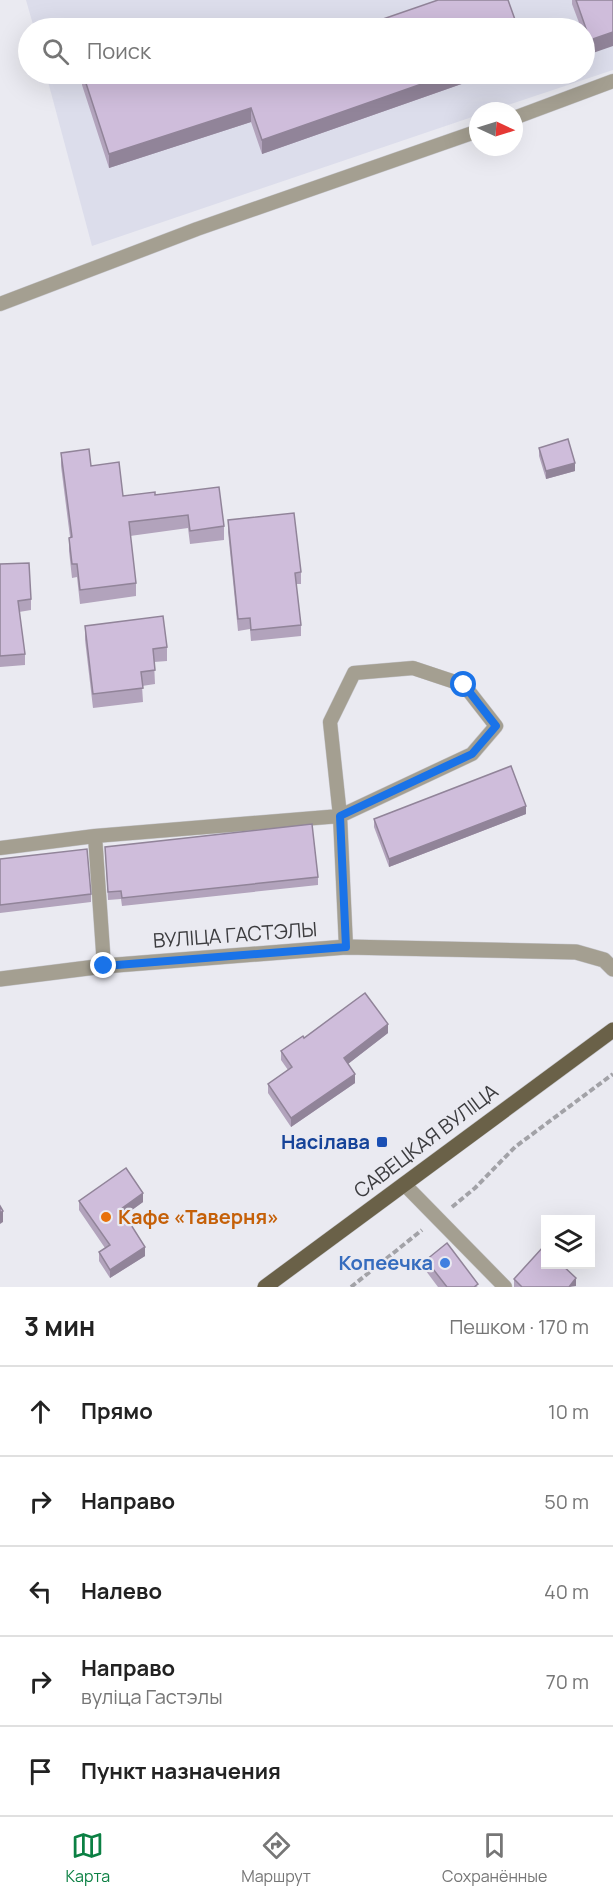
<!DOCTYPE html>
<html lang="ru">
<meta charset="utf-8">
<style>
body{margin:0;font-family:Manrope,sans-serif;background:#f6f6f6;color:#222}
.controls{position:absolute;right:18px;bottom:18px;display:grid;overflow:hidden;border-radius:0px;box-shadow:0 6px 24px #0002}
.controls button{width:54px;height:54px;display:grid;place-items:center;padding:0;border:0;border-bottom:2px solid #e0e0e0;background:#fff;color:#222;font:30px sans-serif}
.compass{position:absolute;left:469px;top:102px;width:54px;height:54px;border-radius:50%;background:#fff;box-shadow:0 6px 24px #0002;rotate:94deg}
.stop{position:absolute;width:18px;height:18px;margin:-14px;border:4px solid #1a73e8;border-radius:50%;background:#fff}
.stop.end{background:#1a73e8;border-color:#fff;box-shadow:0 2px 6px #0008}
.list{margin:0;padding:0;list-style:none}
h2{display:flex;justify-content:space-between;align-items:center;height:78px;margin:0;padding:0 24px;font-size:26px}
h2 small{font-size:20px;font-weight:400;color:#767676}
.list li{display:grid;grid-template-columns:39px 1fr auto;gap:18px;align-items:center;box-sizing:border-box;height:90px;padding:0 24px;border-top:2px solid #e0e0e0}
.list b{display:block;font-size:22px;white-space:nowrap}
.list p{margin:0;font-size:20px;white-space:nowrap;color:#767676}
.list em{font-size:20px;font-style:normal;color:#767676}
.icon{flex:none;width:33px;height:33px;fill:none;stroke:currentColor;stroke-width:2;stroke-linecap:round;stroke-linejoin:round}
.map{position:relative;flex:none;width:613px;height:1287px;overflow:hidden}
.search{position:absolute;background:#fff;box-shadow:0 6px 24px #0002;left:18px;right:18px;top:18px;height:66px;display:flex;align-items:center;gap:15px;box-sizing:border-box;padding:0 21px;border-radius:33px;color:#767676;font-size:22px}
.sheet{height:528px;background:#fff}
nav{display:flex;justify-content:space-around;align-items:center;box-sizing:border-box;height:84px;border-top:2px solid #e0e0e0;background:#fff;font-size:16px;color:#767676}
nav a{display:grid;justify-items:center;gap:3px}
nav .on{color:#0b8043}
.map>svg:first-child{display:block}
.built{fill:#dcddeb}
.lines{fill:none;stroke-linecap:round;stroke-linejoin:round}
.service-casing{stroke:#c7c7cd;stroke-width:15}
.tertiary-casing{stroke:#c7c7cd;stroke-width:16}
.primary-casing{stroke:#c7c7cd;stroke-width:16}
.path{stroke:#a2a2a7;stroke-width:4;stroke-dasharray:6 3;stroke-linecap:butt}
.service{stroke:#a49f91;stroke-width:14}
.tertiary{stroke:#a49f91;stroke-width:15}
.primary{stroke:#6a6148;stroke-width:15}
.wall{fill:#b2a3bc}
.shaded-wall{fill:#918499}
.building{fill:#cfbddb;stroke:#918499;stroke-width:1.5}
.route{stroke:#1a73e8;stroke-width:8}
.transit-dot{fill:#1a4fb4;stroke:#eaeaf1;stroke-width:2}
.food-dot{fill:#e8710a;stroke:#eaeaf1;stroke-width:2}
.shop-dot{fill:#3f7fe0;stroke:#eaeaf1;stroke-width:2}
.labels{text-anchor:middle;stroke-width:4.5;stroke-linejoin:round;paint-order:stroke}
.street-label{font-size:20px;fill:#3c3c3f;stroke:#eaeaf1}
.transit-label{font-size:20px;font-weight:bold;fill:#164399;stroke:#eaeaf1;text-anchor:end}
.food-label{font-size:20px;font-weight:bold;fill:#c56008;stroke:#eaeaf1;text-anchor:start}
.shop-label{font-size:20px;font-weight:bold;fill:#366cbe;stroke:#eaeaf1;text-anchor:end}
</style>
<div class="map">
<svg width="613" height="1287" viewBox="0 0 613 1287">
<rect width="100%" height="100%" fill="#eaeaf1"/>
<path class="built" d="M26 0H613V70L490 111H478V115L92 246 46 74H584V28H34Z"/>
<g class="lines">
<defs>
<path id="service" d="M514 118 613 81
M0 304 197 229 478 131
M95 836 104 966
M0 848 95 836 340 816 330 722 354 673 413 668 464 685 496 726 472 754 340 816 346 947
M404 1184 505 1287"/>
<path id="tertiary" d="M0 979 104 966 346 947 576 952 604 960 613 969"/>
<path id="primary" d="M265 1287 613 1030"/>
</defs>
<use href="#service" class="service-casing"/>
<use href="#tertiary" class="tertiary-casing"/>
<use href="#primary" class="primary-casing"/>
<path class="path" d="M452 1207 475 1188 515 1147 613 1074
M351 1287 422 1230"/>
<use href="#service" class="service"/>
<use href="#tertiary" class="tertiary"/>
<use href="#primary" class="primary"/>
</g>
<path class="wall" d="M572 0H613L590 54 585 39V28H581L572 4Z
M82 74H490L262 154 251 122 109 168 82 85Z
M539 448 575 471 546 479 539 456Z
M61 453 91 466 123 496 155 495 224 526V540L190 544 188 528 130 536 136 583V596L80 604 77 577 72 578 69 551V538L70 537 61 466Z
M228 520 301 572V584H296L301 625V636L251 641 250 629 238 631 228 532Z
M0 564 31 599V610L19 612 25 654V665L0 667Z
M85 626 167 647V661L154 662 155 684 142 686 143 702 93 708 85 640Z
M526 814 389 867 374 827V819Z
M105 847 318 877V885L122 906 121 899 108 900Z
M0 859 91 894V902L0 913Z
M388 1033 348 1064 355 1083 291 1127 268 1093V1084L288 1070 281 1060V1051L304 1038Z
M79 1201 143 1202 125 1215 145 1256 110 1278 99 1261V1252L105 1248 79 1210Z
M426 1260 478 1287H438L426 1271Z
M514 1279 576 1286 514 1287Z"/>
<path class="shaded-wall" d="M613 32V46L590 54V40Z
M450 74H490L262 154V140Z
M251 108V122L109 168V154Z
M575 463V471L546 479V471Z
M526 806V814L389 867V859Z
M388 1024V1033L344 1067V1058Z
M355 1074V1083L291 1127V1118Z
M143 1193V1202L121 1218V1209Z
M3 1211V1222L0 1224V1213Z
M145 1247V1256L110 1278V1270Z
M576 1278V1286L569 1287Z"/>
<path class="building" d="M438 0H508L518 28H357Z
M576 0H613V32L590 40Z
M83 74H450L262 140 251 108 109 154Z
M568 439 575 463 546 471 539 448Z
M89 449 91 466 119 462 123 496 155 492V495L219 487 224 526 190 531 188 515 129 522 136 583 80 590 77 564H72L69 538 72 537 61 453Z
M294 513 301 572 295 573 301 625 251 630 250 618 238 619 228 520Z
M29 563 31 599 18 601 25 654 0 656V564Z
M163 616 167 647 153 649 155 670 141 672 143 688 93 694 85 626Z
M511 766 526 806 389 859 374 819Z
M312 824 318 877 122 898 121 891 108 892 105 847Z
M87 849 91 894 0 905V859Z
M365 993 388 1024 344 1058 355 1074 291 1118 268 1084 292 1067 281 1051 303 1036 304 1038Z
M126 1168 143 1193 121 1209 145 1247 110 1270 99 1252 110 1245 79 1201Z
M0 1206 3 1211 0 1213Z
M447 1243 478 1284 474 1287H447L426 1260Z
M543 1247 546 1250V1264H561L576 1278 569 1287H522L514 1279Z"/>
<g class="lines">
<path class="route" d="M104 966 346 947 340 816 472 754 496 726 464 685"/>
</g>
<rect class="transit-dot" x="376" y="1136" width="12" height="12" rx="3"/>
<circle class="food-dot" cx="106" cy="1217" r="6"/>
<circle class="shop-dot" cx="445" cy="1263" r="6"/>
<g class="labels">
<g class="street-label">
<text transform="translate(235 935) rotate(-4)" y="7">ВУЛІЦА ГАСТЭЛЫ</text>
<text transform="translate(426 1141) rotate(-37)" y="7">САВЕЦКАЯ ВУЛІЦА</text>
</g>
<g class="transit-label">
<text x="370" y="1149">Насілава</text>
</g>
<g class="food-label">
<text x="118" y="1224">Кафе «Таверня»</text>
</g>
<g class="shop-label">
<text x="433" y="1270">Копеечка</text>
</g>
</g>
</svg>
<div class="controls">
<button><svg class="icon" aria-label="layers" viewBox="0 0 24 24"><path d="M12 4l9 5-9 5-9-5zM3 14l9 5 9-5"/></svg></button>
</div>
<svg class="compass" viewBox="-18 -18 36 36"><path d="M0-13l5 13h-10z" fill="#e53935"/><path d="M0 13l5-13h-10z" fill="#767676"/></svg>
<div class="stop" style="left:464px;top:685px"></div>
<div class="stop end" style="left:104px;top:966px"></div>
<div class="search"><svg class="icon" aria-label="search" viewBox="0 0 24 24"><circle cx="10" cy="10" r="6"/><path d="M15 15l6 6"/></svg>Поиск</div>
</div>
<section class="sheet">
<h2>3 мин<small>Пешком · 170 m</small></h2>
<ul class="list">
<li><svg class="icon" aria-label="ahead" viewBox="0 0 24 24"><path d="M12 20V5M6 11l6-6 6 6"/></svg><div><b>Прямо</b></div><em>10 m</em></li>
<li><svg class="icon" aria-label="right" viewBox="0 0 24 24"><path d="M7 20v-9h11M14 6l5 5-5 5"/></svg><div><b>Направо</b></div><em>50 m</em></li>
<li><svg class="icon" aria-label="left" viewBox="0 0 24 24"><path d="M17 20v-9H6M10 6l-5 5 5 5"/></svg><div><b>Налево</b></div><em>40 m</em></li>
<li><svg class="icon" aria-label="right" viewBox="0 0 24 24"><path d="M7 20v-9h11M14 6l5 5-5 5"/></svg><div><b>Направо</b><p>вуліца Гастэлы</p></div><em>70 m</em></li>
<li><svg class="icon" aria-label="arrive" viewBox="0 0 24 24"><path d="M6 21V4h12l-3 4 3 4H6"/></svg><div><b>Пункт назначения</b></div></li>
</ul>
</section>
<nav>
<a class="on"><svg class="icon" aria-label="map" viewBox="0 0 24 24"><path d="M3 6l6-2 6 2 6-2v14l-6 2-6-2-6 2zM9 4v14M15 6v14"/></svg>Карта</a>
<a><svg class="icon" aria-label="directions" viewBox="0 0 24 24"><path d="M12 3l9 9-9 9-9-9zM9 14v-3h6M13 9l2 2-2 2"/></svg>Маршрут</a>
<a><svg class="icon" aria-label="saved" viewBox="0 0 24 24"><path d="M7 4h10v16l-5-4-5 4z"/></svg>Сохранённые</a>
</nav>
